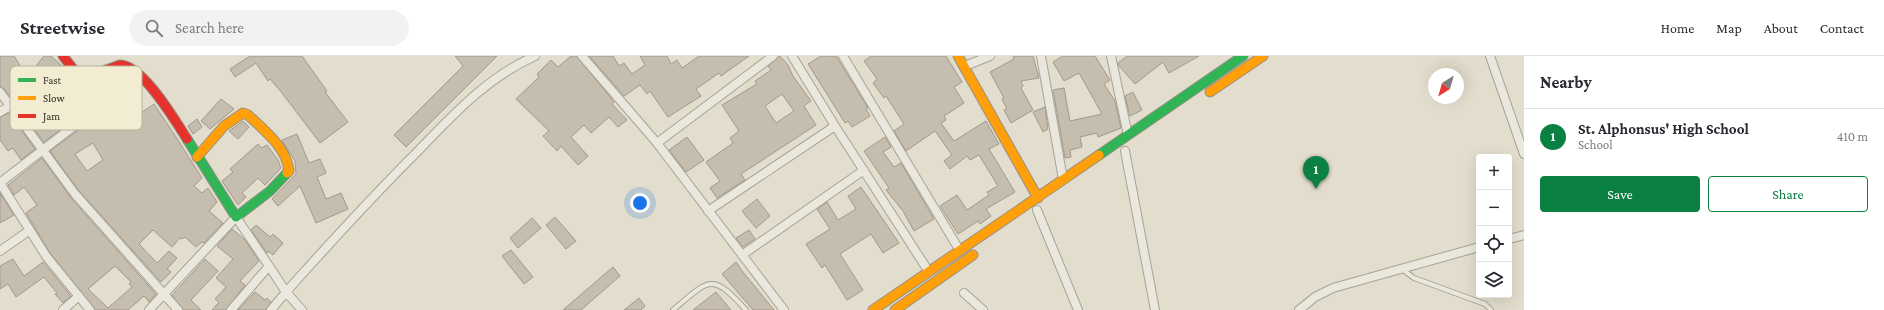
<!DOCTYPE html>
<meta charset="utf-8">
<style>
body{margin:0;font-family:"Crimson Pro",serif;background:#f2f2f3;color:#2b2b33}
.controls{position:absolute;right:12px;bottom:12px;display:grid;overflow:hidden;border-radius:4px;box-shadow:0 4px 16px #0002}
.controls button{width:36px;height:36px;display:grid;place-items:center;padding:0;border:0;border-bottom:1px solid #e1e1e2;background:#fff;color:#2b2b33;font:20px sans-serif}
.compass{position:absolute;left:1428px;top:12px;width:36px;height:36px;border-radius:50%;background:#fff;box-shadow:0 4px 16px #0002;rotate:217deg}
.you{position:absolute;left:640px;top:147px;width:14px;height:14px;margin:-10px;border:3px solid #fff;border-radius:50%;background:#1a73e8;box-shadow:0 0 0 6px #1a73e833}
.badge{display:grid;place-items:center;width:26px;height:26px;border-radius:50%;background:#0b8043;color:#fff;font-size:13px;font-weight:700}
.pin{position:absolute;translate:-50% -33px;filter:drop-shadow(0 1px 2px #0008)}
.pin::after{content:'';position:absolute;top:21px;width:14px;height:12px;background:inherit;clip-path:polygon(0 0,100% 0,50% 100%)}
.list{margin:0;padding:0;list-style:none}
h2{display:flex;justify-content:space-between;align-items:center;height:52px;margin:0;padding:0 16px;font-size:17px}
h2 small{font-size:13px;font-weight:400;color:#7c7c81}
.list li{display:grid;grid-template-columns:26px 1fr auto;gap:12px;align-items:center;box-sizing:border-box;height:56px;padding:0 16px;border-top:1px solid #e1e1e2}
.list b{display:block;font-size:15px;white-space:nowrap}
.list p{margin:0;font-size:13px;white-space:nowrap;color:#7c7c81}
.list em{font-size:13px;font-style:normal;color:#7c7c81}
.actions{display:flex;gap:8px;padding:12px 16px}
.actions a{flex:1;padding:9px 0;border:1px solid #0b8043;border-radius:4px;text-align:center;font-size:14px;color:#0b8043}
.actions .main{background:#0b8043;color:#fff}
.icon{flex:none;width:22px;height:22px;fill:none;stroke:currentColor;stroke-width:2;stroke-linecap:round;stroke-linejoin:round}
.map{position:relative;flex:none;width:1524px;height:254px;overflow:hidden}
header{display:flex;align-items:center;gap:24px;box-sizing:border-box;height:56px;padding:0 20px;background:#fff;border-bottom:1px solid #e1e1e2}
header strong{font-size:19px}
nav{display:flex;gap:22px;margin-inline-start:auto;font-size:14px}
.search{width:280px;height:36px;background:#f2f2f3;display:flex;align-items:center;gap:10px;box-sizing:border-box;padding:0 14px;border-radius:22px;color:#7c7c81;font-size:15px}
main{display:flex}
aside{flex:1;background:#fff}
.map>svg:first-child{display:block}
.building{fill:#c5bdae;stroke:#a2998c;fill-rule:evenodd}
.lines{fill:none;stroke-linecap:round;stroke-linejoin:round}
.lane-casing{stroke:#a7a296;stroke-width:6}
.street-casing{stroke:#a7a296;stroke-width:10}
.fast-casing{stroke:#979185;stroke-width:11}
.slow-casing{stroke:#979185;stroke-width:11}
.jam-casing{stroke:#979185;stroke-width:11}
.lane{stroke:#eae8dd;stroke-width:4}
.street{stroke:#eae8dd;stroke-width:8}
.fast{stroke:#30b455;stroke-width:9}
.slow{stroke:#ff9f0a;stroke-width:9}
.jam{stroke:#e5322d;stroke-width:9}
.key{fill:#f2ecd3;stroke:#b9b29d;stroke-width:1}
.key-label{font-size:11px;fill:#352b1f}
</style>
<header>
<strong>Streetwise</strong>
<div class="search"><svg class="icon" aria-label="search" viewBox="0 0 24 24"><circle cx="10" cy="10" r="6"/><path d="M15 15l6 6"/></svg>Search here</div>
<nav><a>Home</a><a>Map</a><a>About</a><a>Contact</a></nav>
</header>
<main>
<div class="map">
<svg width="1524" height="254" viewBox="0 0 1524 254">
<rect width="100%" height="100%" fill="#e2ddcc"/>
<path class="building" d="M0 0H14L24 16 15 21 27 39 29 37 33 44 45 35 54 48 68 38 82 57 44 86 4 33 0 31Z
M44 0H51L62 10 48 28 32 15Z
M250 0H302L327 35 325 36 348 66 320 87 282 37 270 23 268 25 256 7 235 21 230 13Z
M455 0H497L406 91 394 79 463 10Z
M571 0H577L614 46 612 48 627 64 618 71 609 61 591 77 584 69 571 81 588 100 578 109 561 90 557 95 543 80 549 75 516 43 539 21 537 18 551 4 558 11Z
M589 0H613L619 10 624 7 632 18 645 9 640 0H667L671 8 677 4 682 12 699 0H749L721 20 719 17 696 33 701 40 668 61 650 35 647 38 640 29 624 40Z
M780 0 788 9 793 20 811 45 804 50 816 69 741 118 745 124 717 142 710 132 720 125 706 106 733 87 730 82 739 75 722 49 757 28 755 25 771 14 768 10ZM782 38 794 55 776 67 765 50Z
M821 0H836L868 52 866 53 870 60 852 71 848 65 845 67 808 8Z
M871 0H946L962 26 954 31 964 47 944 60 946 64 941 67 954 85 986 65 999 88 989 93 1015 136 986 153 991 160 980 168 978 165 958 178 940 150 957 139 967 154 989 139 987 136 998 130 979 99 970 104 967 100 950 113 944 105 952 99 935 75 906 95 894 75 904 68 886 40 884 42 873 27 877 23 864 5Z
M1013 0H1033L1039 22 1021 25 1023 30 1021 32 1033 54 1011 67 1004 54 1007 53 1002 43 1004 42 990 16 1014 3Z
M1063 0H1095L1110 24 1104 28 1115 45 1121 72 1098 81 1097 77 1080 81 1082 91 1070 94 1071 101 1065 102 1053 34 1064 32 1070 65 1102 58 1079 17 1064 25 1053 6Z
M1127 0H1199L1169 17 1163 6 1135 28 1119 10 1118 7Z
M123 17 131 21 137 29 118 45 132 63 154 48 176 81 202 122 194 130 202 137 208 132 217 146 209 155 223 167 204 187 202 186 196 191 185 181 182 183 180 182 172 191 153 174 139 188 157 207 169 195 177 202 167 213 171 216 161 226 79 135 50 95 108 52 99 37ZM93 87 103 104 87 115 75 98Z
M1133 36 1142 54 1130 60 1125 40Z
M221 43 234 53 210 73 201 65Z
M1045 51 1048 73 1043 76 1033 56Z
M9 57 35 93 21 104 13 92 8 95 0 84V61Z
M197 63 202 71 193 78 188 70Z
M243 65 249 71 238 83 229 75Z
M297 78 309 107 320 103 326 117 317 121 326 143 341 137 348 153 316 167 300 130 278 150 272 143 296 118 295 105 282 84Z
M687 81 704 104 686 116 669 94Z
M885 81 891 91 883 96 894 111 901 107 934 163 914 175 903 155 886 134 889 132 864 95Z
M258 88 261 92 267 89 278 104 281 112 265 129 258 122 242 137 246 141 238 149 222 125 233 116 230 113Z
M42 102 71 142 156 238 149 246 144 240 128 254H95L50 197 26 157 37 149 24 131 14 139 8 129ZM115 210 131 226 129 228 132 231 108 252 88 233Z
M861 131 899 187 883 197 871 178 840 198 863 234 847 244 825 209 822 212 806 188 830 173 817 153 827 146 838 164 856 153 848 140Z
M0 137 14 159 0 167Z
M757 143 770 160 756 172 742 155Z
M555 161 576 185 566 193 546 169Z
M532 162 541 172 518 192 510 182Z
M256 169 270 181 273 178 283 187 273 199 268 195 267 197 251 174Z
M232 173 244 183 259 205 240 225 245 229 226 254H212L219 246 215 243 226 231 216 222 233 203 217 190Z
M749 174 755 183 743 191 736 182Z
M511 194 533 221 524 228 502 200Z
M13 203 24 220 43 206 71 240 63 247 55 238 57 237 44 221 16 241 8 228 0 233V210Z
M205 203 218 215 191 244 201 254H183L172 239Z
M736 206 743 216 774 254H753L722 218Z
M613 211 620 220 581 254H563Z
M255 236 265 244 267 242 271 246 266 254H238Z
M716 236 731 254H693Z
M639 242 645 250 641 254H624Z"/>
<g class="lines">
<defs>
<path id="lane" d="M1402 213 1414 222 1485 248 1491 254
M673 254C709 224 711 215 746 254"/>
<path id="street" d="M582 0 657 87 773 0
M792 0 835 70 929 216
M843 0 960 195
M1041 0 1063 123
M1111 0 1128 79
M1490 0 1524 98
M965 10 990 0
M0 36 75 138 178 254
M0 56 10 50
M657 87 784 254
M1125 95 1155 254
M1 126 95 54 97 43 81 23
M0 127 46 200 90 254
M1037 154 1078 254
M708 155 835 70
M1509 183 1524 179
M0 195 30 174
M742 199 864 114
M269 210 286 236 271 254
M964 237 983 254
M63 254 79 240
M149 254 236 161 269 210 231 254
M302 254 286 236C328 189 371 142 416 97 453 59 486 22 535 0
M1299 254 1315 241 1333 232 1479 191"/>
<path id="fast" d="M187 83 236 161 270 135 287 117
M1099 99 1243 0"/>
<path id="slow" d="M958 0 1038 142
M1210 36 1263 0
M197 101 224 70 243 57 248 59C264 74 287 92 289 115L287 117
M873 254 1099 99
M895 254 973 199"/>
<path id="jam" d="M63 0 81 23 120 9C142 8 176 66 187 83"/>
</defs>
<use href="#lane" class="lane-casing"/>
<use href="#street" class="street-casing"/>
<use href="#fast" class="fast-casing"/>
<use href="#slow" class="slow-casing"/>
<use href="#jam" class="jam-casing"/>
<use href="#lane" class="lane"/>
<use href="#street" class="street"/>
<use href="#fast" class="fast"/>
<use href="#slow" class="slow"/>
<use href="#jam" class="jam"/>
</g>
<rect x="10" y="10" width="132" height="64" rx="6" class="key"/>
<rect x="18" y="22" width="18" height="4" fill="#30b455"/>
<rect x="18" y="40" width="18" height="4" fill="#ff9f0a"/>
<rect x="18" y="58" width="18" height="4" fill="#e5322d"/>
<g class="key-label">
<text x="43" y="28">Fast</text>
<text x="43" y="46">Slow</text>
<text x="43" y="64">Jam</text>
</g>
</svg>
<div class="controls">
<button>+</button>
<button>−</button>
<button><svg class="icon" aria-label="locate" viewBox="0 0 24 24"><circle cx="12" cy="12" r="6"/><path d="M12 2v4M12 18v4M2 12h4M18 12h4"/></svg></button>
<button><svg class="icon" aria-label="layers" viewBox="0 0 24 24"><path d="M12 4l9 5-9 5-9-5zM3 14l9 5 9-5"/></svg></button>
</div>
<svg class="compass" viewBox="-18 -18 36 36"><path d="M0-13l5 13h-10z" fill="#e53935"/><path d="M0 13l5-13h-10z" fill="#7c7c81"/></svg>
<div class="you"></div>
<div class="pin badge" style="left:1316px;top:133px">1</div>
</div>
<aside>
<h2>Nearby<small></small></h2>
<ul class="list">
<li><span class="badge">1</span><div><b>St. Alphonsus' High School</b><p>School</p></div><em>410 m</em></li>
</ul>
<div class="actions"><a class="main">Save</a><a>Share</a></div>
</aside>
</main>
